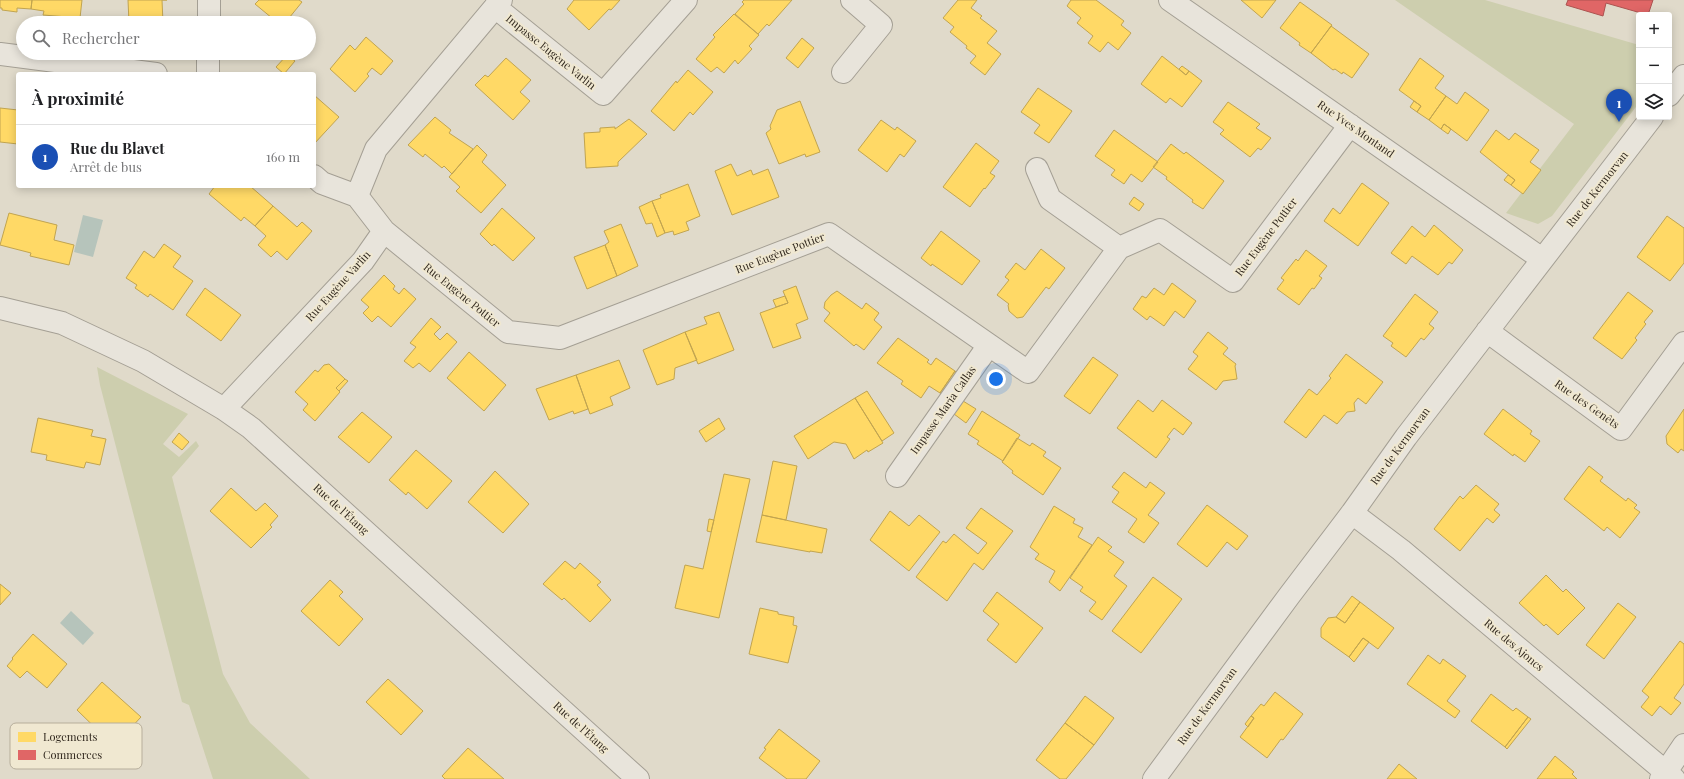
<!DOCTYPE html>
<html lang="fr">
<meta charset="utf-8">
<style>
body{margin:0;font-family:"Playfair Display",serif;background:#f2f2f2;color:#202124}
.controls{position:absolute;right:12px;top:12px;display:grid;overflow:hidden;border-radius:4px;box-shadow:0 2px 10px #0003}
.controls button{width:36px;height:36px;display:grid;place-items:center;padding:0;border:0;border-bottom:1px solid #e0e0e0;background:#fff;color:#202124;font:20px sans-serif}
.you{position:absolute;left:996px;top:379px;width:14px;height:14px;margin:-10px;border:3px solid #fff;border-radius:50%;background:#1a73e8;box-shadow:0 0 0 6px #1a73e833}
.badge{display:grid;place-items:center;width:26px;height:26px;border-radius:50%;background:#0f766e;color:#fff;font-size:13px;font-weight:700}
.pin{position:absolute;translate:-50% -33px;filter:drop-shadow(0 1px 2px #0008)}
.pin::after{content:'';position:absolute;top:21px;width:14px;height:12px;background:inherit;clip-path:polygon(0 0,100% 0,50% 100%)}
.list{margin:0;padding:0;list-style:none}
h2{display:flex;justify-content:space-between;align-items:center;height:52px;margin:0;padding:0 16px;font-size:17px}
h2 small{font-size:13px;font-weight:400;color:#757577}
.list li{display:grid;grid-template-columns:26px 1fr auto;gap:12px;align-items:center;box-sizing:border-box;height:64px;padding:0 16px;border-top:1px solid #e0e0e0}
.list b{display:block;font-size:15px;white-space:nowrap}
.list p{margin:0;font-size:13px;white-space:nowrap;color:#757577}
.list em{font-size:13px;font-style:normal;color:#757577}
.icon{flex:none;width:22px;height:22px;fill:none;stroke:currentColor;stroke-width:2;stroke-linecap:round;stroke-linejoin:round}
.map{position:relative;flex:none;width:1684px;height:779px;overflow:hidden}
.search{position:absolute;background:#fff;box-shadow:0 2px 10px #0003;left:16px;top:16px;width:300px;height:44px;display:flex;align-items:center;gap:10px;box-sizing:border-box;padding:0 14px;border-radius:22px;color:#757577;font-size:15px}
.panel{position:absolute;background:#fff;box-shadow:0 2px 10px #0003;left:16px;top:72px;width:300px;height:116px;border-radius:4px}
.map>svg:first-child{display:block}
.green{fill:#cdceae}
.water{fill:#b6c4bb}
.homes{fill:#ffd966;stroke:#c1a450}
.shops{fill:#e06666;stroke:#ac5350}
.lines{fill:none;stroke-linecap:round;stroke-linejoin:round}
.minor-casing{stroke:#a49f94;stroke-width:24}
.minor{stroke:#e8e4db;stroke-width:22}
.labels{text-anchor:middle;stroke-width:4;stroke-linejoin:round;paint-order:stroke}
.street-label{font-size:11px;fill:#31281e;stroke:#f0e8d1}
.key{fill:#f0e8d1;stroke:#b7ae9b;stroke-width:1}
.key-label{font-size:11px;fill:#31281e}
</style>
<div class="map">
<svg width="1684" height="779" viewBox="0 0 1684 779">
<rect width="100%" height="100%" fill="#e0daca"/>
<path class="green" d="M1395 0H1485L1639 45V103L1552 216 1538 224 1506 213 1574 124Z
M97 367 188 414 163 444 179 457 196 441 199 446 172 477 223 674 250 723 310 779H213L189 705 182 702 100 385Z"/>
<path class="water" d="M83 215 103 220 93 257 74 252Z
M71 611 94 633 83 645 60 623Z"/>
<path class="homes" d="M0 0H32L31 9 17 8V12L2 10V8H0Z
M32 0H82L80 18 43 15 44 11 31 9Z
M128 0H167H162L163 23H129Z
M259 0H299L302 2 285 23H278L255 4Z
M574 0H620L611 10 609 9 589 30 567 9Z
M744 0H792L769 26 767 24 758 34 735 14 744 4 742 2Z
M958 0H977L971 8 982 16 980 18 997 31 987 43 1001 54 985 75 970 63 976 56 966 48 967 46 950 32 954 27 943 18Z
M1071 0H1096L1124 21 1121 25 1131 33 1118 50 1108 42 1100 52 1088 43 1093 36 1077 23 1081 18 1067 6Z
M1241 0H1276L1262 18Z
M1300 2 1332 25 1311 53 1299 45 1300 43 1280 28Z
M734 14 759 35 749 46 752 49 738 64 735 60 724 73 717 67 711 72 696 59 715 37 713 35Z
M1331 26 1369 54 1352 78 1343 72 1342 74 1335 69 1333 70 1311 53Z
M366 37 393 61 381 75 372 68 367 74 369 76 355 92 330 69 350 45 355 50Z
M802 38 814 48 798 68 786 58Z
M287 55 295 61 284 74 276 67Z
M1162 56 1186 75 1189 71 1202 81 1182 107 1170 98 1166 103 1141 84Z
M506 58 531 80 520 92 530 101 513 120 475 85 485 75 488 77Z
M1420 58 1444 76 1435 88 1446 96 1429 120 1417 112 1421 106 1399 90Z
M1182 66 1189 71 1186 75 1179 69Z
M688 70 713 92 693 115 690 112 674 131 651 111 676 81 677 83Z
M1038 88 1072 111 1049 143 1034 133 1040 125 1021 112Z
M1465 92 1489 110 1467 141 1444 124 1441 129 1429 120 1446 96 1457 104Z
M314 95 339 117 314 144Z
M800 101 820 152 806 157 805 154 779 164 766 133 771 129 770 126 777 110Z
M1414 101 1421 106 1417 112 1410 107Z
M1228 102 1260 124 1256 128 1271 138 1261 150 1258 148 1250 157 1220 134 1224 130 1213 122Z
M0 108 18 110V144L0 142Z
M435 117 451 130 449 133 473 149 452 174 444 166 442 168 425 154 423 157 408 145Z
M629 119 647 134 618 162V166L586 168 584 133 600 132V128L615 127V129Z
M881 120 895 130 897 127 916 141 904 157 900 154 887 172 858 150Z
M1444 124 1451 129 1448 134 1441 129Z
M1114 130 1158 162 1142 182 1131 174 1124 184 1111 175 1115 170 1095 156Z
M1496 130 1509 140 1515 133 1539 150 1530 162 1541 170 1523 194 1511 185 1515 180 1480 152Z
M976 143 999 161 990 173 995 176 985 189 984 188 970 207 943 187Z
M1171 144 1184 154 1186 152 1224 181 1203 209 1192 202 1193 200 1166 179 1167 177 1153 167Z
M477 145 487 155 482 162 506 185 481 213 456 191 460 187 449 177Z
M731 164 737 176 751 170 753 175 768 169 779 197 732 215 715 171Z
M1508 175 1515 180 1511 185 1504 180Z
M1362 183 1389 203 1358 246 1324 221 1333 208 1340 214Z
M688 184 700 216 686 222 689 230 674 235 673 231 665 233 652 201 661 198 660 195Z
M215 186H250L273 206 255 226 244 217 241 221 209 194Z
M1134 197 1144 204 1139 211 1129 204Z
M652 201 665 233 657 237 652 223 646 224 639 207Z
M273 206 297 227 302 222 312 231 287 260 277 251 271 257 258 245 266 236 255 226Z
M502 208 535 238 513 261 494 244 492 246 480 234Z
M9 213 57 225 54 240 74 245 69 265 30 256 31 253 0 245Z
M1667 216 1684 228V263L1670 281 1637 257Z
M621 224 638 266 617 276 605 245 609 242 604 231Z
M1434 225 1463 250 1452 264 1449 262 1438 275 1412 256 1406 264 1391 253 1412 226 1425 237Z
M941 231 980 261 962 285 932 264 931 266 921 258Z
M164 244 181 256 173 267 193 281 173 310 150 294 148 297 135 288 137 285 126 278 144 251 154 258Z
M605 245 617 276 587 289 574 257Z
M1041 249 1065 268 1049 289 1046 287 1023 317 1017 318 1009 311 1008 305 1009 304 997 295 1009 280 1005 277 1016 263 1025 270Z
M1306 250 1327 266 1319 276 1322 278 1314 289 1312 288 1299 305 1277 289 1284 280 1281 278 1296 259 1298 261Z
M384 275 395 286 393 289 399 294 404 288 416 299 391 327 378 316 372 322 363 313 369 307 361 300Z
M1172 283 1196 301 1184 318 1175 311 1164 326 1150 316 1147 320 1133 309 1142 296 1146 298 1154 288 1164 295Z
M796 286 808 319 796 324 801 338 773 348 760 313 788 303 783 291Z
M205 288 241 315 221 341 186 315Z
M837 291 862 309 866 303 879 313 874 320 882 327 864 350 856 344 854 346 824 321 830 313 824 308 825 302 831 295Z
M1628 292 1653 311 1644 322 1646 324 1635 338 1637 340 1622 359 1593 338Z
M1415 294 1438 312 1429 324 1434 328 1424 340 1421 338 1406 357 1391 346 1393 343 1383 336Z
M785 296 788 303 776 307 773 300Z
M719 312 734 350 698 364 685 332 707 324 704 317Z
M431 318 441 327 434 334 440 340 447 333 457 342 430 372 419 363 413 368 404 361 416 347 410 343Z
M685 332 697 360 675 368 674 379 657 385 643 350Z
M1208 332 1228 348 1223 354 1236 364 1235 366 1237 379 1223 381 1216 390 1188 369 1198 356 1193 352Z
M898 338 929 360 927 362 931 365 936 358 955 371 940 393 929 386 921 398 901 384 903 381 877 363Z
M469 352 506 385 484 411 447 378Z
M1346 354 1383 382 1366 404 1358 398 1354 403 1355 411 1347 412 1337 424 1324 415 1306 438 1284 422 1309 389 1317 395 1331 378 1329 376Z
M1093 357 1118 375 1090 414 1064 396Z
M619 360 630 388 610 397 613 405 590 414 576 375Z
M329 364 345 379 336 388 340 392 315 421 303 410 308 404 295 392 315 370 318 372 324 365Z
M955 371 960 375 945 397 940 393Z
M576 375 588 409 574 414 573 411 549 420 536 389Z
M345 379 348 381 339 391 336 388Z
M867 391 894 433 882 441 855 398Z
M855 398 883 443 868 452 867 450 854 459 846 444 834 442 808 459 794 436Z
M1138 400 1153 412 1162 400 1192 423 1183 435 1174 428 1167 437 1170 439 1156 458 1117 428Z
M963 401 976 409 966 423 954 414Z
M1503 409 1532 431 1530 434 1540 441 1525 462 1514 454 1513 456 1484 434Z
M1684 409V451L1681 449 1678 453 1667 444 1666 436Z
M982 411 1020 435 1003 461 977 444 979 441 968 434Z
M362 412 392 437 369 463 338 437Z
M38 418 93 430 91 436 106 439 100 465 86 462 84 468 46 460 47 455 31 452Z
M719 418 725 429 706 442 699 431Z
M179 433 189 442 182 450 172 442Z
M1017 438 1030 446 1032 443 1046 452 1043 456 1061 468 1043 495 1012 473 1013 471 1002 462Z
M416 450 452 481 427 509 408 492 406 495 389 480Z
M773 461 797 466 786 520 762 515Z
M1589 466 1603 477 1600 481 1626 501 1628 498 1637 505 1634 508 1640 512 1620 538 1607 527 1604 531 1564 499Z
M495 471 529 504 503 533 468 502Z
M1124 472 1146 488 1150 482 1165 493 1148 515 1159 523 1144 543 1128 532 1137 519 1112 502 1119 492 1112 487Z
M724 474 750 479 719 618 675 608 685 565 703 569Z
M1476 485 1499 504 1494 510 1500 515 1493 523 1487 518 1460 551 1434 529 1460 496 1463 499Z
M231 488 256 511 265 503 278 516 270 525 272 527 251 548 210 511Z
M1207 505 1248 536 1237 550 1227 542 1207 567 1177 544Z
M1054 506 1075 519 1073 523 1083 528 1078 537 1092 545 1060 591 1049 582 1055 571 1035 559 1039 554 1030 547Z
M981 508 1013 531 983 570 974 563 947 601 916 577 943 541 946 543 954 534 978 554 987 543 966 528Z
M890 511 909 526 919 515 940 532 909 571 870 540Z
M762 515 827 529 822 553 810 551V552L756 542Z
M709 519 714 520 711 532 707 531Z
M1098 537 1112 547 1108 551 1124 562 1114 576 1127 586 1102 620 1089 611 1096 602 1080 591 1083 587 1070 578Z
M565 561 575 569 580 563 601 582 597 585 611 600 590 622 564 598 562 600 543 584Z
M1546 575 1563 592 1566 589 1585 608 1558 635 1546 624 1544 626 1519 603Z
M1153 577 1182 599 1141 653 1112 631Z
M330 580 343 592 339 596 363 619 339 646 301 611Z
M0 584 11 593 0 605Z
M997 592 1043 628 1016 663 987 640 999 624 983 611Z
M1352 596 1360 602 1345 623 1336 617Z
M1360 602 1394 628 1378 649 1363 638 1349 657 1321 637V628L1328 618 1336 617 1345 623Z
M1618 603 1636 617 1604 659 1586 645Z
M760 608 778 612V614L794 617 793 625 797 626 788 663 749 654Z
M33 634 67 664 47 688 27 671 20 678 7 666 13 659 12 658Z
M1363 638 1369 642 1354 662 1349 657Z
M1680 641 1684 644V684L1674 698 1681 703 1671 715 1660 706 1652 716 1641 707 1649 697 1642 691Z
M1428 655 1440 664 1443 659 1466 676 1447 701 1460 711 1455 718 1407 684Z
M388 679 423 711 401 735 366 702Z
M102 682 141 717 114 746 77 710Z
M1275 692 1303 714 1283 740 1281 739 1267 758 1240 737 1254 718 1251 716 1261 704 1264 706Z
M1491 694 1513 711 1516 708 1528 717 1505 747 1471 721Z
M1085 696 1114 718 1094 745 1065 723Z
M1251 716 1254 718 1248 727 1245 724Z
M1528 717 1531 719 1507 749 1505 747Z
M1065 723 1094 745 1066 779H1060L1036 760Z
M779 729 820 761 806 779H787L759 758 766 749 764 748Z
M468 748 504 779H445L442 776Z
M1555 756 1574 772 1572 774 1577 779H1537Z
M1399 764 1417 779H1387Z"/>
<path class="shops" d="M1568 0H1653L1648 15 1606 3 1603 16 1566 5Z"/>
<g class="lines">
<defs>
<path id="minor" d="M1170 0 1542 259
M495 7 603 94 686 0
M209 23V0
M0 54 156 74
M843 72 881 25 852 0
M208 74V53
M1669 95 1684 76
M1037 169 1050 199 1119 248
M314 176 322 183 357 196
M384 231 508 332 560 338 829 234 1028 372 1119 248 1160 230 1233 281 1350 125
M0 308 62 323 143 361 224 409 251 428 638 779
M1487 331 1621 429 1684 343
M224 409 363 261 384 231 357 196 376 149 501 0
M897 476 989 345
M1352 513 1401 550 1674 779
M1154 779 1289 596 1352 513 1406 437 1652 117
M1661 779 1684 745"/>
</defs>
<use href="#minor" class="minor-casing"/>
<use href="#minor" class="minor"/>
</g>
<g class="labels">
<g class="street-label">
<text transform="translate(551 52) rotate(39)" y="4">Impasse Eugène Varlin</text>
<text transform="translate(1356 129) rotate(35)" y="4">Rue Yves Montand</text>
<text transform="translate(1597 189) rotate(-52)" y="4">Rue de Kermorvan</text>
<text transform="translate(1266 237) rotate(-53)" y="4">Rue Eugène Pottier</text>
<text transform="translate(780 253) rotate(-21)" y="4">Rue Eugène Pottier</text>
<text transform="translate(338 286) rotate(-48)" y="4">Rue Eugène Varlin</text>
<text transform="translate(462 295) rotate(39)" y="4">Rue Eugène Pottier</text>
<text transform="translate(1587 404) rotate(35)" y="4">Rue des Genêts</text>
<text transform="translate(943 410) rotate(-55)" y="4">Impasse Maria Callas</text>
<text transform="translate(1400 446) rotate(-54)" y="4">Rue de Kermorvan</text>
<text transform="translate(341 509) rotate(42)" y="4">Rue de l'Étang</text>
<text transform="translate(1514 645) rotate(40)" y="4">Rue des Ajoncs</text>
<text transform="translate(1207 706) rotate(-54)" y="4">Rue de Kermorvan</text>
<text transform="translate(581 727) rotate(42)" y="4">Rue de l'Étang</text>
</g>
</g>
<rect x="10" y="723" width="132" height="46" rx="6" class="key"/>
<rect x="18" y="732" width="18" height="10" fill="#ffd966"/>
<rect x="18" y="750" width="18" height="10" fill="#e06666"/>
<g class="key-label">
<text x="43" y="741">Logements</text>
<text x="43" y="759">Commerces</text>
</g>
</svg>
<div class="controls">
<button>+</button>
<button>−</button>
<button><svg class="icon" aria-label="layers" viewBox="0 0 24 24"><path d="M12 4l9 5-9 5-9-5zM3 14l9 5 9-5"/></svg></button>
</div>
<div class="you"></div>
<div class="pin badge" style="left:1619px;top:122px;background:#1a4fb4">1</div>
<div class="search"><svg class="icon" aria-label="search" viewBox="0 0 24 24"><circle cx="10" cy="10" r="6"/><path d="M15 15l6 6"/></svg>Rechercher</div>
<section class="panel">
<h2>À proximité<small></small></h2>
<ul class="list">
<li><span class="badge" style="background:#1a4fb4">1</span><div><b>Rue du Blavet</b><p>Arrêt de bus</p></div><em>160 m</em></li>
</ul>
</section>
</div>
